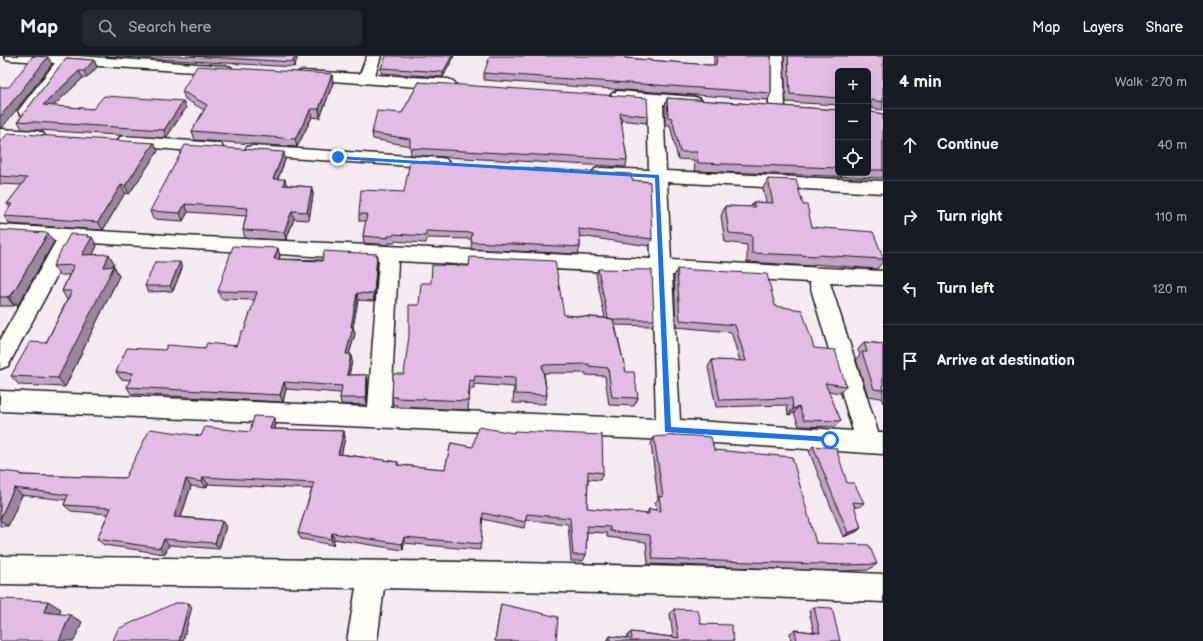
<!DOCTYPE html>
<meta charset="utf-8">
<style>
body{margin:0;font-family:"Balsamiq Sans",sans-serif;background:#242831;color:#f1f3f6}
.controls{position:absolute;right:12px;top:12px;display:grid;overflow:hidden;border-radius:6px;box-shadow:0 4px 16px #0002}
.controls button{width:36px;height:36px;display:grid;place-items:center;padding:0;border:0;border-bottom:1px solid #363941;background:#171b24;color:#f1f3f6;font:20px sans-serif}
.stop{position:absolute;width:12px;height:12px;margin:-9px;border:3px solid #1a73e8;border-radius:50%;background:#fff}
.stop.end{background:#1a73e8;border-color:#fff;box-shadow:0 1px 4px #0008}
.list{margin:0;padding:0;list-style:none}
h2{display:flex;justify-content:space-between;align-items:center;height:52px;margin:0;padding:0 16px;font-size:17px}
h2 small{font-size:13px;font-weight:400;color:#9ea1a6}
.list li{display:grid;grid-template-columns:26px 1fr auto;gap:12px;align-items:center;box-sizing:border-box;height:72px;padding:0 16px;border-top:1px solid #363941}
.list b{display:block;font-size:15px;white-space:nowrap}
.list em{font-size:13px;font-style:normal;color:#9ea1a6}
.icon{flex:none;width:22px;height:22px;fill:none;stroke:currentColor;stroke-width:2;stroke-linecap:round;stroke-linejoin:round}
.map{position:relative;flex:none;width:883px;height:585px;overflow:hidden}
header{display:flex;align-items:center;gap:24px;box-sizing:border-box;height:56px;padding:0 20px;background:#171b24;border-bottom:1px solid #363941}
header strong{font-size:19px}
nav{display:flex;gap:22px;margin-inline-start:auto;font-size:14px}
.search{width:280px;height:36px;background:#242831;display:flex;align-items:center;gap:10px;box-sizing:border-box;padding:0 14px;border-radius:6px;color:#9ea1a6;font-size:15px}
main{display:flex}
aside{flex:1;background:#171b24}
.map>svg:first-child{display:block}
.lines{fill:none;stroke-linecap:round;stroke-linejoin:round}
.minor-casing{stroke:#1c1c1c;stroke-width:3}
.minor{fill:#fdfcf7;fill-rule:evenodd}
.wall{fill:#c2a2c5;stroke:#1c1c1c}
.shaded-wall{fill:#9e84a0;stroke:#1c1c1c}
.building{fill:#e2bce5;stroke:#1c1c1c}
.route{fill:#1a73e8}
</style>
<header>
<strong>Map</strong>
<div class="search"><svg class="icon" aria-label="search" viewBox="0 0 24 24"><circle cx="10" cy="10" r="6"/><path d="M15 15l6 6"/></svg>Search here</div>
<nav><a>Map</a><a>Layers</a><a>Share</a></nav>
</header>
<main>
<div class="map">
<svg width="883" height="585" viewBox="0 0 883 585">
<rect width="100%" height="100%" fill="#f5e9f2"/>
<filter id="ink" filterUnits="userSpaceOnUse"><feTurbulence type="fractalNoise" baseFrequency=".025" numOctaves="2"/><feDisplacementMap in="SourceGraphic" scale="8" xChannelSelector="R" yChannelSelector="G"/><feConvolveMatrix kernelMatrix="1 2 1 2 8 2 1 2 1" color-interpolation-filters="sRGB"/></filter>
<g filter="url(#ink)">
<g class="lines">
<defs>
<path id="minor" d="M4 0H77L226 10 231 11 233 14 231 17 226 18 69 8 32 58 26 60 20 58 18 55 55 7 11 4 6 3Z
M367 0H381L375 19 448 23 453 25 456 28 453 31 448 33 303 23 298 22 296 19 298 16 303 15 360 18Z
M769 0H783L785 52 783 55 777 57 771 55 769 52Z
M618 35 695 41 700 43 703 46 700 49 695 51 663 48 666 115 883 125V137L667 126 671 204 883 215V229L830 227 878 376H883V398L668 384 0 355V335L368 351 379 204 75 186 8 310 0 313V284L56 185 0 181V169L182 180 651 203 649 125 601 122 595 121 592 117 595 113 601 112 649 114 647 47 613 43 610 40 613 37ZM398 205 652 218 656 363 391 352ZM672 219 809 226 853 375 680 364Z
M0 73 37 75 43 77 45 80 43 83 37 85 0 83Z
M126 80 215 87 221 88 223 92 221 96 215 97 120 89 118 85 120 81Z
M253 90 440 102 446 103 449 107 446 111 440 112 247 99 245 95 247 91Z
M0 500C294 504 589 505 883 518V546L768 541 384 532 377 585H347L356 532 0 528Z"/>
</defs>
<use href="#minor" class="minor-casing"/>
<use href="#minor" class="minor"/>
</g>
<path class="wall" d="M105 0H298L294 11Z
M454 0 443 21 381 17V12Z
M714 0H771V37L768 44 484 24V17L625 2 708 9H714Z
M784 0H883V54L871 52V56L883 58V122L695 115 694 104 678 103 670 69H665V50L667 42 838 54V117H868V15H838V49L786 46Z
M66 2 94 4 97 11 87 22H83L53 50 93 53 186 52 166 82 22 73 18 65Z
M332 18 333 27 320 62 312 61 297 91 195 84 192 75 204 54 185 43 182 35Z
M419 26 648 60 646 67 621 64 627 104 626 111 411 99 410 90 373 83 372 77 402 57Z
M0 84 158 95 129 138 125 137 103 174 10 168 4 160 10 152 7 148 22 129 0 128Z
M285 104 278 123 287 129 312 131 313 139 309 164 294 163 286 184 245 182 243 174 246 160 188 156 183 165 153 163 150 155Z
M768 123 803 149 812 171 883 201V205L877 213 813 208 812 210 747 206V189L725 186 721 160 725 150 751 151 753 146 766 147 763 132Z
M632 124 652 183 649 190 580 180V191L578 198 471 193 472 183 427 182 426 187 394 185V187H389V189L364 187 363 180 366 165H359V158L404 136Z
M0 174 54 186 18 249H15L14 250H0Z
M88 179 97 190 93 198 114 207 113 210H114L119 220 65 331 19 329 11 320 46 287 67 244 62 235 69 219H59L53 210Z
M280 200 279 203 377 205 374 245 358 244 353 271 355 278 349 298 352 305 349 319H367L368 326 367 349 341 348 340 342 341 337 286 333 283 346 131 338 127 331 130 324 121 323 116 316 165 294 236 290 244 275 255 244 221 243 218 235Z
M182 212 173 235 148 236 145 230Z
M598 213 654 264 652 270 615 269 626 316 638 342 634 350 609 349 605 320 586 319V317H544L547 339 545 348 513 347 514 331 474 328V333H470L468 354 398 351 397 349H393L392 341 404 318 564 259 605 262 596 218Z
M677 213 775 250 814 292 846 330 840 337 828 335 841 365 835 371 799 370 794 357 788 359 787 349 716 351 708 311 712 304 740 305 731 276 676 271 674 221Z
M864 286 883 288V347L881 342 868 340 856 303 860 299 858 294Z
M274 361 276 368 275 373 344 375 345 382 341 398 398 406V409L445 413 451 387 603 417 600 424 588 423 587 452 646 458 649 453 656 454 655 447 658 443 651 388 654 381 714 394 816 487 877 508 868 514 841 515 648 508 646 486 607 481V477L587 476 586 499 583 505H571L568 468 526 464 524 472 482 463 480 494 404 487 403 494 334 483 333 489 301 483 298 477 312 433 208 428 206 432 191 430 181 461 222 465 226 471 219 493 169 489 165 498 104 489 97 483 108 458 71 455 64 449 66 444 22 439 8 470H0V415L22 419 125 422 201 380 250 376Z
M813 390 847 427 864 447 859 451H854L861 472 856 476 843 481 809 395Z
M501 548 556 585H495Z
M814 551 840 585H791L790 577 795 574 814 576 809 555Z
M674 553 701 568 734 585H607L610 580 627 582V581L631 576 673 581 670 558Z"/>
<path class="shaded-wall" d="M295 0H298L294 11 293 6Z
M452 0H454L443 21V16Z
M48 1 52 8 2 72H0V61Z
M94 4 97 11 87 22 84 15Z
M79 15 83 22 47 56 43 49Z
M332 18 333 27 320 62 319 53Z
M183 45 186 52 166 82 164 74Z
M311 53 312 61 297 91 295 83Z
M154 87 158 95 129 138 125 130Z
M284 96 285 104 275 131 273 123Z
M285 123 287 131 283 129Z
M121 129 125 137 103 174 98 166Z
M312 131 313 139 309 164 307 156Z
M185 148 188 156 183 165 180 157Z
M292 155 294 163 286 184 284 176Z
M48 177 54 186 18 249 11 240Z
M88 179 90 183 92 181 97 190 88 208 82 199 87 181Z
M278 192 280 200 276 211 274 203Z
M109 198 114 207 111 217 114 210 119 220 65 331 58 322Z
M377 198V205L374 245V238Z
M180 206 182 212 173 235 170 230Z
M357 237 358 244 353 271 355 278 347 305 346 298Z
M8 240 15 249 14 250 7 241Z
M351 298 352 305 348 325 347 319Z
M367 319 368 326 367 349 366 342Z
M284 326 286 333 283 346 280 339Z
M799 350 794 357 788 359 793 353Z
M274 361 276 368 273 381 270 373Z
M344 375 345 382 340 405 338 398Z
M203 421 208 428 206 432 202 426Z
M186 423 191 430 179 467 174 461Z
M14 432 22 439 8 470 0 464V463Z
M222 465 226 471 219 493 215 487Z
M861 472 856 476 843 481 848 477Z
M332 477 334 483 333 489 331 483Z
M404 481V487L403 494 402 488Z
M164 483 169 489 165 498 160 492Z
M48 545 61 553 57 563 44 556Z
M189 547 192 551 183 585H179Z
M70 559 82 566 74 585H59Z"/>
<path class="building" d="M33 0 48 1 0 61V31H9Z
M190 0H295L293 6Z
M386 0H452L443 16 381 12Z
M490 0H625V2L708 9H716L717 0H771V37L484 17Z
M788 0H883V46L871 44V56L883 58V114H868V15H838V42L790 38Z
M66 2 94 4 84 15H79L43 49 93 53 104 40 183 45 164 74 18 65Z
M197 10 332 18 319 53H311L295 83 192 75 207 49 182 35Z
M419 26 647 42 648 60 620 57 627 104 410 92V83L372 77 377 55 402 57Z
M667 42 838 54V112L698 107 697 96H680L672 62 668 61Z
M8 77 154 87 125 130 121 129 98 166 4 160 12 148H7L27 122 0 120V84H2Z
M185 89 284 96 273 123H285L283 129 312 131 307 156 292 155 284 176 243 174 248 152 185 148 180 157 150 155Z
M410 105 631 118 632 124 650 126 652 183 579 173 580 191 471 186 472 177 426 175V180L394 178 393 180H388V182L363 180 367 158H359L361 134 404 136Z
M768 123 796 124 803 149H807L812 171 873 176 883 201V203L817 199 818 200 752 197V179L729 177 725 150 755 151 753 146 773 147Z
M0 174 48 177 11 240H8L7 241H0Z
M70 178 88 179 87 181H92L82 199 109 198 104 211 114 210 58 322 11 320 30 286 46 287 72 235H62L74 209 53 210Z
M233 190 278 192 274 203 322 205 324 195 377 198 374 238 357 237 351 271H353L346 298H351L347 319H367L366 342H340L342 330 284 326 280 339 127 331 133 317 116 316 127 292 165 294 167 289 205 292 207 287 236 290 242 275H244L257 236 218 235Z
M470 201 555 205 564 259 613 263 626 316H634L638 342 612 341 608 312 589 310V308L542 309 547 339 515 338V322L475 320 474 325 470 324 468 345 397 342V341H392L393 318H404L409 280V249H419L421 227H431L432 209 469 210Z
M155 206H180L170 230H145Z
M598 213 652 214 654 264H613V263L608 262Z
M677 213 767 218 775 250 802 254 814 292 835 294 846 330 825 327 841 365 804 364 799 350 793 353 792 342 720 344 712 304 746 305 735 269 680 264Z
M864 286 883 288V334L874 333 862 296H867Z
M254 360 274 361 270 373 344 375 338 398 398 406 397 409 445 413 451 387 473 391 478 371 514 377V375L602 379 603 417 588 415 587 452 649 458V453L661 455 659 440 663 441 654 381 678 379 711 381 714 394 792 401 816 487 869 489 877 508 849 509 653 503 650 479 610 475V471L587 470 586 499H573L570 462 527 458 525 466 483 457 481 488 404 481 402 488 332 477 331 483 298 477 314 427 203 421 202 426 186 423 174 461 222 465 215 487 164 483 160 492 97 483 111 452 64 449 68 439 14 432 0 463V415L20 417V419L125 422 150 373 201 380 205 371 250 376Z
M813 390 836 392 847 427H854L864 447 853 446 861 472 848 477Z
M0 543 48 545 44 556 70 559 59 585H0Z
M175 547H189L179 585H113L118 573Z
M501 548 558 561 556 585H495Z
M814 551 832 552 840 585H797L795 574 820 577Z
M674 553 698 554 701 568 731 569 734 585H610V580L632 583 631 576 679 582Z"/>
</g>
<path class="route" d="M337 100 659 119 671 371 830 381 833 384 832 386 665 376 655 122 338 103 336 101Z"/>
</svg>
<div class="controls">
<button>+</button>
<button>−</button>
<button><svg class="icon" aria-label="locate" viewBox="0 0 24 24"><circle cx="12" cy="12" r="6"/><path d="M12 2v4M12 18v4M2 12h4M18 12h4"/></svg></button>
</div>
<div class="stop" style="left:830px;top:384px"></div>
<div class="stop end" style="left:338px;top:101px"></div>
</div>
<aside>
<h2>4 min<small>Walk · 270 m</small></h2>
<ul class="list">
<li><svg class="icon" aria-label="ahead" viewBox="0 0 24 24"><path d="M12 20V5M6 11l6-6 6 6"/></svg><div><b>Continue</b></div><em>40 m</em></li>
<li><svg class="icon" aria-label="right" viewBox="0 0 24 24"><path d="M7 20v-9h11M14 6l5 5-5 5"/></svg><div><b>Turn right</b></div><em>110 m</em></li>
<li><svg class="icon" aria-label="left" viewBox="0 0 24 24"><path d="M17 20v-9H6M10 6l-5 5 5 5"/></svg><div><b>Turn left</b></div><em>120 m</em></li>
<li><svg class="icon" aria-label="arrive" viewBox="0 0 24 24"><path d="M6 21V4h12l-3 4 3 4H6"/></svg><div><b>Arrive at destination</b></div></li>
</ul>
</aside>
</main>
